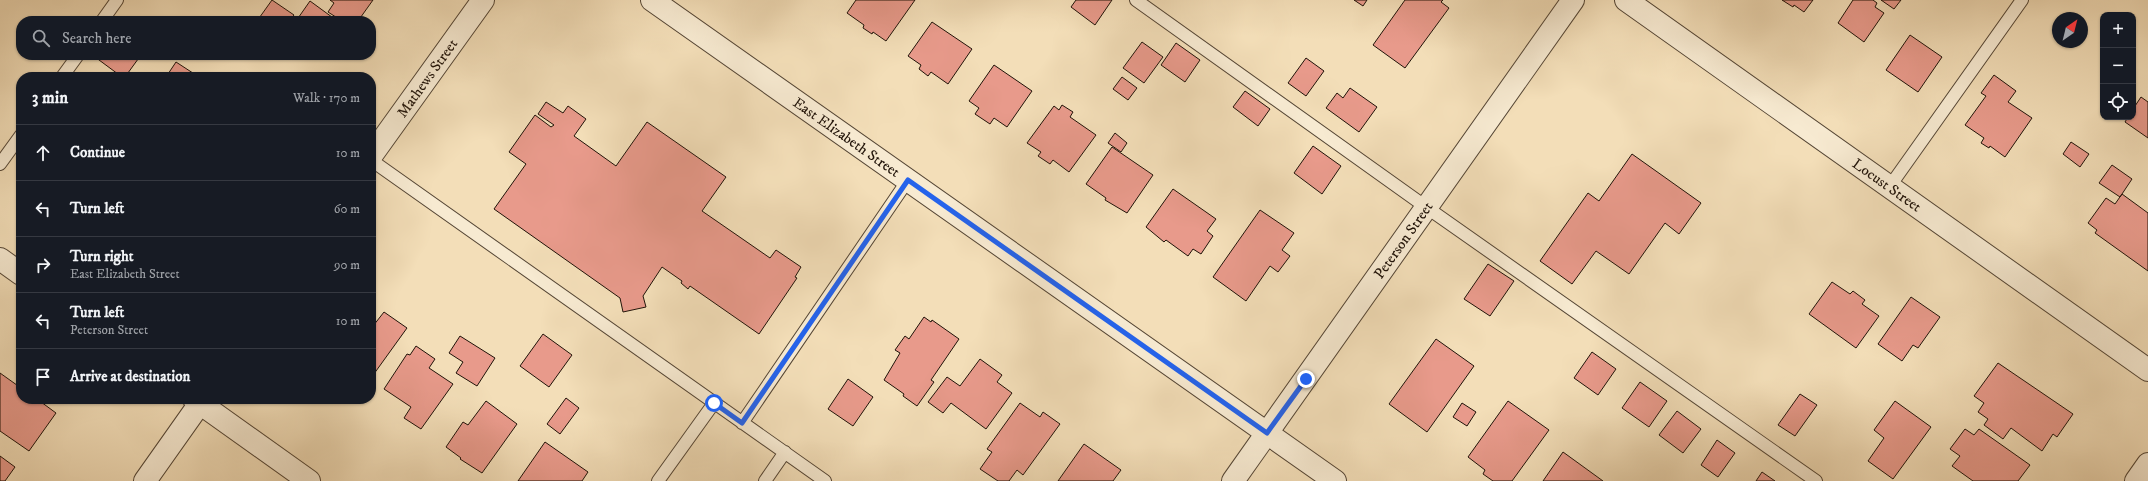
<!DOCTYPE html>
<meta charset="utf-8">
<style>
body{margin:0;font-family:"IM FELL DW Pica",serif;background:#242831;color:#f1f3f6}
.controls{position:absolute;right:12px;top:12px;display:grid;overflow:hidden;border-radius:8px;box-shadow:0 1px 3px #0004}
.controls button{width:36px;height:36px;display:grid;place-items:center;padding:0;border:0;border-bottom:1px solid #363941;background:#171b24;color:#f1f3f6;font:20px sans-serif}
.compass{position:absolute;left:2052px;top:12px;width:36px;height:36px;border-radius:50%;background:#171b24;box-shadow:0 1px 3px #0004;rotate:35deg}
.stop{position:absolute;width:12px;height:12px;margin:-9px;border:3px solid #2563eb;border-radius:50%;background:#fff}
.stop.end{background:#2563eb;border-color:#fff;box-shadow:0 1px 4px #0008}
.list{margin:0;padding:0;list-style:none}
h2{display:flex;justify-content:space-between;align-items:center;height:52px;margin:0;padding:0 16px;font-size:17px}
h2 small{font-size:13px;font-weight:400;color:#9ea1a6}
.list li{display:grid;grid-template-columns:26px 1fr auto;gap:12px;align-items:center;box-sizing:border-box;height:56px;padding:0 16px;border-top:1px solid #363941}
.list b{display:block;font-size:15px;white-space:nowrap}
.list p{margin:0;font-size:13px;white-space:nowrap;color:#9ea1a6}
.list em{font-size:13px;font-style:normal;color:#9ea1a6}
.icon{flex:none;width:22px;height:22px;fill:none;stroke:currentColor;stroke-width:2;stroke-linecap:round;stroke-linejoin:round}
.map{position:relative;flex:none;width:2148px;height:481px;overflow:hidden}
.search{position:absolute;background:#171b24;box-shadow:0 1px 3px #0004;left:16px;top:16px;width:360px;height:44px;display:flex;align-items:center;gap:10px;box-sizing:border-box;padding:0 14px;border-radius:16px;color:#9ea1a6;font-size:15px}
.panel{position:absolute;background:#171b24;box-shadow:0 1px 3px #0004;left:16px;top:72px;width:360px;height:332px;border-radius:16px}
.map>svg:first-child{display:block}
.building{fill:#e89a8b;stroke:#201309}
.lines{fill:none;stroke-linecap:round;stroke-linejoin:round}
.lane-casing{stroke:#554635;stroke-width:14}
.street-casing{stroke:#554635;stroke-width:24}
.lane{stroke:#f7ead1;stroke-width:12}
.street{stroke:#f7ead1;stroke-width:22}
.route{stroke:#2563eb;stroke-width:5}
.labels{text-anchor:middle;stroke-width:4;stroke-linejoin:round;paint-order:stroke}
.street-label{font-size:15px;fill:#201309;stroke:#f7ead1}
</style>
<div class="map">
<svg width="2148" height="481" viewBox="0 0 2148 481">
<rect width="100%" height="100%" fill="#f3deb8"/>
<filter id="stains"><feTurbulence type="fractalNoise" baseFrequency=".005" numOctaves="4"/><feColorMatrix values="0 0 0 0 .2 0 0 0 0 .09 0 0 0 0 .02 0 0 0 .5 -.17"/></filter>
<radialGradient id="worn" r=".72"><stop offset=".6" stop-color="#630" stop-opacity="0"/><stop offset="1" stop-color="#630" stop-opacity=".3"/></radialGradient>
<path class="building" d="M272 0 294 15 289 21H257Z
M330 0H373L358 21H342L328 12 334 3Z
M856 0H915L886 41 873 32 872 34 863 28 864 25 847 13Z
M1076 0H1112L1095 25 1071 7Z
M1354 0H1367L1363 6Z
M1405 0H1443L1441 2 1449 8 1405 68 1373 45Z
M1782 0H1813L1804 12 1794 5 1793 7Z
M1853 0H1873L1877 3 1875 7 1884 13 1864 42 1838 23Z
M1881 0H1901L1894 9Z
M310 1 336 20 335 21H296Z
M932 22 972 49 948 84 931 72 928 76 919 69 921 65 908 56Z
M1910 35 1942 57 1918 92 1886 70Z
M1142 42 1163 57 1144 83 1123 68Z
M1176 43 1200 60 1185 82 1161 65Z
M97 55H141L125 77H122L95 57Z
M1306 58 1324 71 1306 96 1288 83Z
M176 62 199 77H166Z
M994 65 1032 91 1007 127 994 118 990 124 975 114 979 108 969 101Z
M1994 75 2016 91 2008 102 2032 118 2005 157 1990 146 1989 148 1981 143 1984 138 1965 125 1986 96 1981 93Z
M1122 77 1137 88 1128 100 1113 89Z
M1350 88 1377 107 1359 132 1326 108 1337 93 1343 98Z
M1245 91 1270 109 1258 126 1233 107Z
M2141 97 2148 102V138L2125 122 2128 117H2133V109Z
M546 102 563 113 568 106 586 119 574 136 616 166 647 122 726 177 702 211 770 258 776 250 801 267 795 277 797 278 759 334 690 286 688 289 681 283 682 281 662 267 643 296 646 307 623 312 620 298 494 209 526 164 509 152 535 115 551 127 554 125 538 114Z
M1062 105 1073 112 1070 117 1096 135 1069 172 1053 160 1050 164 1038 156 1041 152 1027 143 1054 106 1059 110Z
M1115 133 1127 143 1121 152 1108 143Z
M2071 142 2089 154 2080 167 2063 154Z
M1313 146 1341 166 1322 194 1294 173Z
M1112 147 1153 175 1127 213 1105 200 1106 198 1086 184Z
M1632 154 1701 203 1679 234 1665 223 1629 274 1596 251 1572 284 1540 261 1588 193 1599 201Z
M2112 165 2132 179 2120 197 2099 183Z
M1173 189 1216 219 1207 231 1213 236 1201 254 1193 249 1188 256 1166 240 1164 242 1146 227Z
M2122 194 2148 213V271L2095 233 2097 230 2088 223 2106 198 2115 204Z
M1260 210 1294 233 1282 250 1290 256 1278 272 1270 266 1246 301 1213 277Z
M1488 264 1514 281 1490 316 1464 299Z
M1832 282 1850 294 1853 291 1865 300 1862 304 1879 316 1856 348 1809 314Z
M1911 297 1940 317 1918 348 1913 345 1902 361 1878 344Z
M384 312 407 328 371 378V324L373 326Z
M924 317 931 322 932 320 959 339 931 380 934 382 917 406 903 396 904 394 884 380 900 353 895 350 905 336 909 339Z
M543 334 572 355 549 387 520 366Z
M460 336 495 358 477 386 456 373 463 362 449 353Z
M1436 339 1474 366 1427 432 1389 404Z
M416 346 435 359 429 368 453 384 421 429 404 418 411 407 384 389 407 354 410 355Z
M1592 352 1616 369 1598 395 1574 378Z
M980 359 1002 375 997 382 1012 393 986 429 951 403 943 413 928 402 947 377 960 386Z
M1998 363 2073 414 2057 437 2053 434 2042 451 2011 428 2003 439 1984 425 1988 419 1978 412 1984 403 1974 396Z
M0 373 21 388V399H37L56 413 29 451 0 431Z
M848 379 873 397 853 426 828 409Z
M1640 382 1667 401 1649 427 1622 408Z
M1800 394 1817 405 1795 436 1778 425Z
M566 398 579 408 560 434 547 424Z
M486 401 517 424 482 473 460 459 461 458 446 447 463 422 468 425Z
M1508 401 1549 430 1512 481H1493L1483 474 1485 470 1468 457Z
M1895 401 1931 427 1893 479 1868 461 1884 438 1874 430Z
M1020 403 1040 417 1043 412 1060 424 1023 475 1017 470 1009 481H998L980 469 992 452 987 449Z
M1462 403 1476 412 1467 426 1453 417Z
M1677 411 1701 429 1683 453 1659 435Z
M1965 429 1974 435 1979 429 2030 465 2018 481H1973L1952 466 1960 456 1950 449Z
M1717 440 1735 453 1718 477 1701 465Z
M545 442 588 472 582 481H518Z
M1084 444 1121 470 1113 481H1058Z
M1563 452 1603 481H1543Z
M0 456 15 467 5 481H0Z
M1762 472 1775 481H1756Z"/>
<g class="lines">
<defs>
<path id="lane" d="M1136 0 1426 207 1816 481
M102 21 117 0
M62 77 78 55
M371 160 825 481
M0 164 21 135
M1890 186 2022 0
M742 423 908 180
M658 481 714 403
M765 481 785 452"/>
<g id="street">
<path id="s1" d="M652 0 1335 481"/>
<path id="s2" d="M1626 0 2148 370"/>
<path id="s3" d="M371 156 483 0"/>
<path d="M0 259 21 274"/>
<path d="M194 399 309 481"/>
<path d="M145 481 203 399"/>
<path id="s4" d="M1233 481 1573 0"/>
<path d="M2136 481 2148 464"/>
</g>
</defs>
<use href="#lane" class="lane-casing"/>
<use href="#street" class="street-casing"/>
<use href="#lane" class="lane"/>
<use href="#street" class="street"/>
</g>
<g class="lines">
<path class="route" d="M714 403 742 423 908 180 1267 433 1306 379"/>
</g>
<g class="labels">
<g class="street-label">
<text dy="5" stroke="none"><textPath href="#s3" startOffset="96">Mathews Street</textPath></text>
<text dy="5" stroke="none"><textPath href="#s1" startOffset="238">East Elizabeth Street</textPath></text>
<text dy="5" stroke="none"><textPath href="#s2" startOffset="320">Locust Street</textPath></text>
<text dy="5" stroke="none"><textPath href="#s4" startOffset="295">Peterson Street</textPath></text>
</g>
</g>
<rect width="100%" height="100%" filter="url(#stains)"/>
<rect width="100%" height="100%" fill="url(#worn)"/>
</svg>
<div class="controls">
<button>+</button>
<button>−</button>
<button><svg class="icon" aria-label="locate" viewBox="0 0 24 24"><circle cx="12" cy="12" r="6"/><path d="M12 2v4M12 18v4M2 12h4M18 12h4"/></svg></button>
</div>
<svg class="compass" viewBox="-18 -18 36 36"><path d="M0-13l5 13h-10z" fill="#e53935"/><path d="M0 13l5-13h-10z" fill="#9ea1a6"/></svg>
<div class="stop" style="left:714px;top:403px"></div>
<div class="stop end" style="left:1306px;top:379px"></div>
<div class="search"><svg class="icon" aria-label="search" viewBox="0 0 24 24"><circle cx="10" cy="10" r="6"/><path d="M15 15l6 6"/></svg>Search here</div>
<section class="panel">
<h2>3 min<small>Walk · 170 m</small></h2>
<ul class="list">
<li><svg class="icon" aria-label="ahead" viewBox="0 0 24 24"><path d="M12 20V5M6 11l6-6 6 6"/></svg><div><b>Continue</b></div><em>10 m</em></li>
<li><svg class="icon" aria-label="left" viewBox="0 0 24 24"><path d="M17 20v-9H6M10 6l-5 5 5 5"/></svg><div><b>Turn left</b></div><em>60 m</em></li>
<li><svg class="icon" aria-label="right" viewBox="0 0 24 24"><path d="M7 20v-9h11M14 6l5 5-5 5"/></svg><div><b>Turn right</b><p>East Elizabeth Street</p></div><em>90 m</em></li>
<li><svg class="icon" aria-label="left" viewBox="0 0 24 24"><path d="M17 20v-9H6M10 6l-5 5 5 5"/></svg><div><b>Turn left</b><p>Peterson Street</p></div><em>10 m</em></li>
<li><svg class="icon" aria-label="arrive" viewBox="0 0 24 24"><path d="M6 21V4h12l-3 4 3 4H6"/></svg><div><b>Arrive at destination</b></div></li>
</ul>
</section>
</div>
